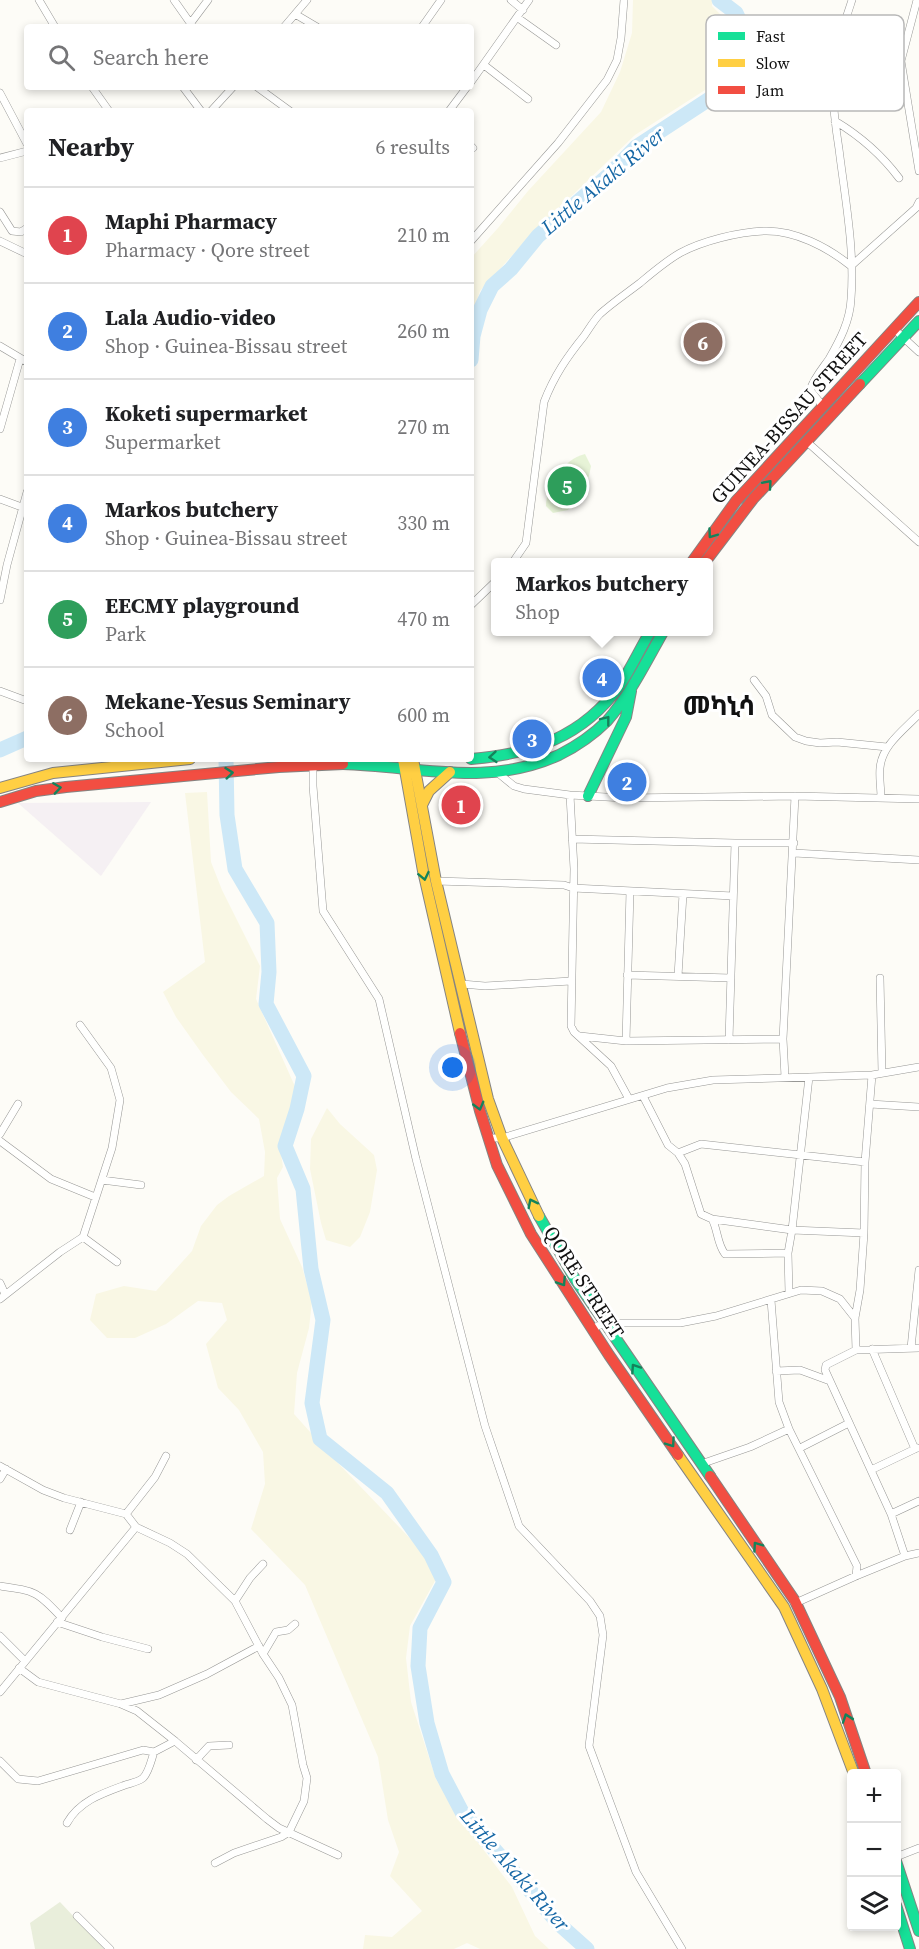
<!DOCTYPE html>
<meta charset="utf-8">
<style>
body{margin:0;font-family:"Source Serif 4","Noto Sans Ethiopic",serif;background:#f6f6f6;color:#202124}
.controls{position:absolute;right:18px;bottom:18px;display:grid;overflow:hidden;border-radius:6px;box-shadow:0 3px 9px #0003}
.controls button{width:54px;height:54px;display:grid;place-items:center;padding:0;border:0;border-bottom:2px solid #e0e0e0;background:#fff;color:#202124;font:30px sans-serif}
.you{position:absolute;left:453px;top:1068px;width:21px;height:21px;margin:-15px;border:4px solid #fff;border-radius:50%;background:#1a73e8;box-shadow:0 0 0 9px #1a73e833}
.badge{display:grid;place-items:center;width:39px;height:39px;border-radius:50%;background:#ea580c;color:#fff;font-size:20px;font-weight:700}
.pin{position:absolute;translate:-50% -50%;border:3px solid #fff;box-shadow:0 2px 6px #0006}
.popup{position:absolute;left:491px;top:558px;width:222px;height:78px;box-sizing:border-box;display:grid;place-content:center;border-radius:6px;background:#fff;filter:drop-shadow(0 2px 4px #0005);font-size:20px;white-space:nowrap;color:#757577}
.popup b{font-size:22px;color:#202124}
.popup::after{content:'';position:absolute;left:50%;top:100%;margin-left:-12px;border:12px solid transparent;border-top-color:#fff}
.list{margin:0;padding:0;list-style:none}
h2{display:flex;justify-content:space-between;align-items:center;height:78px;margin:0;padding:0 24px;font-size:26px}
h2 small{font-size:20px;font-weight:400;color:#757577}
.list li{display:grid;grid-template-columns:39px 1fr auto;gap:18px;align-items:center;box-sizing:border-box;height:96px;padding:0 24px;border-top:2px solid #e0e0e0}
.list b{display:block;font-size:22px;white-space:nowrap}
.list p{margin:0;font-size:20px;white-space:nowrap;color:#757577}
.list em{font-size:20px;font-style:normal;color:#757577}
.icon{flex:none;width:33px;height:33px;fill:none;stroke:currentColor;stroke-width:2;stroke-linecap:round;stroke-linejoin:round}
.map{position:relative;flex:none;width:919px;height:1949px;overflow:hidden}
.search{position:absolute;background:#fff;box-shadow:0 3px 9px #0003;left:24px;top:24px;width:450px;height:66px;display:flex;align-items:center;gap:15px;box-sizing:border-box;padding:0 21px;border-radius:6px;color:#757577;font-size:22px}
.panel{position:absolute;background:#fff;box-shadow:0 3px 9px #0003;left:24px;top:108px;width:450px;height:654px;border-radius:6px}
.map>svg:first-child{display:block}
.industrial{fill:#f5f0f3}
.farmland{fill:#f9f7e4}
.green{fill:#e7f3d7}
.cemetery{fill:#e9eedb}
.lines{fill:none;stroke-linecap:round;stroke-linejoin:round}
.river{stroke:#cde8f7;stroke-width:15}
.street-casing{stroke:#979795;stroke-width:8}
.fast-casing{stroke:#858482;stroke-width:12}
.slow-casing{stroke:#858482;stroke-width:12}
.jam-casing{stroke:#858482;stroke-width:12}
.street{stroke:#fffffe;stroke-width:7}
.fast{stroke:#16e098;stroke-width:10}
.slow{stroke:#ffcf43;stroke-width:10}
.jam{stroke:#f24e42;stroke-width:10}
.oneway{stroke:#14835b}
.labels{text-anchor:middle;stroke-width:6;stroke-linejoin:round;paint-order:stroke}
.street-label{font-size:20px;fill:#111;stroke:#fff}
.water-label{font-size:21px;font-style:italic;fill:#1768a6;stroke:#fff}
.district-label{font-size:26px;font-weight:bold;fill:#111;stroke:#fff}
.key{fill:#fff;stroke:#b8b8b8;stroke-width:1.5}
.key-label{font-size:16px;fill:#111}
</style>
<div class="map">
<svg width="919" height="1949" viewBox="0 0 919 1949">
<rect width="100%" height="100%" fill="#fdfcf7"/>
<path class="industrial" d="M151 802 101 876 18 803Z"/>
<path class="farmland" d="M633 0H712V6L731 25 743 48 744 65 635 135 528 238 480 291 471 320V258L498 228 528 191 601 112 620 72 632 33Z
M207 792 211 862 222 890 260 966 256 999 297 1091 280 1148 283 1167 277 1178 280 1219 302 1267 312 1301 309 1328 297 1373 294 1414 337 1462 423 1552 436 1579 410 1626 406 1658 411 1702 436 1779 463 1823 512 1887 535 1936 549 1949H480L467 1943 454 1949H363L365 1935 392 1937 422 1911 390 1876 399 1852 388 1820 378 1757 305 1585 251 1529 265 1484 263 1452 239 1410 218 1388 206 1344 227 1320 222 1303 198 1301 166 1324 135 1338H107L90 1320 96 1294 124 1286 156 1291 192 1251 201 1226 217 1205 229 1196 264 1176 265 1152 259 1119 231 1092 203 1055 176 1017 163 992 205 962 185 793Z
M327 1108 340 1124 374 1155 377 1170 370 1212 360 1237 350 1247 326 1240 321 1223 310 1169 311 1139Z"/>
<path class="green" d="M585 454 591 466 589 476 568 510 553 513 546 506C546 485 564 459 585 454Z"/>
<path class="cemetery" d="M60 1902 104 1949H35L30 1923Z"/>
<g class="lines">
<path class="river" d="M471 360 473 336 480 310 492 286 511 269 538 236 610 174 636 147 720 92 752 68 743 28 736 13 719 0
M0 750 27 738
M226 759 227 815 235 869 267 923 269 972 266 1004 304 1076 297 1109 285 1146 303 1189 311 1269 323 1320 312 1403 320 1439 387 1493 431 1555 444 1582 420 1628 418 1666 427 1723 442 1774 462 1812 559 1924 587 1949"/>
<defs>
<path id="street" d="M39 0 55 27
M174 0 193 27
M511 0 523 10
M917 0 901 61 919 171
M295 14 317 27
M518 18 556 45
M190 24 208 0
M284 27 307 0
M422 27 441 0
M484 65 528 99
M471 82 529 0
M92 87 109 111
M183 87 201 111
M257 87 290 111
M0 93 27 144
M211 111 233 87
M449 111 467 87
M835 121C860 136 881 154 899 178
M471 146 473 148
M0 158 27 151
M0 212 12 231 21 232 27 228
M0 241 27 254
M471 241 558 143 607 80 617 60 621 38 624 0
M851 266 916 208 919 202
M894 329 919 352
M0 346 27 362
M822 405 810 390C814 378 822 369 829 359 840 340 850 321 851 299 855 250 845 198 839 149 835 124 832 100 833 76 835 50 844 24 852 0
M0 429 20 359
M806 441 919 542
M0 499 27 509
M513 562 526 543 544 402C554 376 567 357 584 336 589 329 594 320 600 314 612 303 627 293 640 283 653 272 666 261 680 253 702 241 738 232 764 231 795 230 827 247 851 266
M0 600 7 565 27 492
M471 605 496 581
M754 680 766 696 772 715 795 737 806 741 820 743 837 742 887 747
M0 691 27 701
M313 765V786L323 911 379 999 416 1159 485 1426 519 1526 590 1601 600 1616 603 1635 589 1746 636 1872 682 1949
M498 773 514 786 524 789 570 795 624 798 795 796 919 799
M570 795 574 869 571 1026 574 1032 611 1066 629 1099
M881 798C881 788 879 778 880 768 882 745 904 730 919 714
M572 839 735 843H794
M794 853 919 860
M436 881 564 885 573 888 733 896
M627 975 731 978
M678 976 683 894
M880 978 882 1073
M462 984 485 986 571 981
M580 1036 626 1041 783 1039
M729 1040 735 843
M626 1041 630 891
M785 1077 783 1039 795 796
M643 1096 668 1145 678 1153 685 1164 701 1214 712 1219C718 1230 717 1244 725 1254L788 1253
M870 1104 919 1107
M0 1134 18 1104
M489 1138H502L667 1088 713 1080 872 1075 919 1067
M0 1141 51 1179 95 1197
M678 1153 701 1144 865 1162
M102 1180 141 1185
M712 1219 792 1230 864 1233
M83 1237 117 1262
M0 1283 5 1294
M789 1293 788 1253 792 1230 809 1077
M0 1299 60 1252 83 1237 112 1148 120 1100 111 1068 80 1025
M771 1300 779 1402 789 1429 857 1566 856 1576
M592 1329 604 1323H680L716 1316 801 1290 822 1291 840 1299 855 1318
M911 1348 919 1270
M872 1349 915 1449
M856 1350 855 1318 860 1290 864 1233 865 1162 872 1075
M776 1371 800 1370 830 1381
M800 1448 849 1423
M701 1464 750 1447 789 1429
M0 1466 43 1490 64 1498 126 1514 136 1527 170 1543 187 1554 235 1601 263 1654 279 1678 292 1705 303 1765 307 1778 304 1801 289 1832 281 1837 234 1853 215 1863
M871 1470 917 1448
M0 1479 6 1469
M126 1514 155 1477 166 1456
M891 1514 919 1501
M70 1530 81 1502
M905 1556 891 1514 825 1370 826 1365 856 1350 919 1348
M0 1586C35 1591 37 1591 62 1618
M235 1601 250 1578 263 1564
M794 1602 800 1601 856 1576 905 1556 919 1553
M57 1622 102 1637 148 1649
M0 1636 25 1661
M263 1654 276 1632 288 1630 295 1624
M19 1668 38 1682 121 1704 137 1711 175 1741 267 1819 279 1828 338 1855
M0 1692 136 1527
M121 1704 159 1695 207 1674 259 1646
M196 1760 209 1746 229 1745
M0 1761 18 1779 38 1781 143 1750 154 1752
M67 1823C79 1801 103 1793 125 1785 131 1783 138 1782 143 1778 149 1772 151 1761 154 1752L175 1741
M896 1857 919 1848
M77 1916 110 1949"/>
<path id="fast" d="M860 384 919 321
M471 759C532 754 583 737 620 685 631 668 640 649 650 632
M343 764C417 766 487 788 559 755 577 746 593 735 607 721 630 695 646 662 663 632
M588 796 626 717 631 691
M539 1216 575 1279 710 1476
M896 1861 919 1931
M896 1905 910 1949"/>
<path id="slow" d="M403 759 423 871 460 1033
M413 759 436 881 488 1099 502 1138 539 1216
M0 788 53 773 190 759
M422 805 429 791 450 772
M678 1455 784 1607 822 1689 854 1774"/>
<path id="jam" d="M692 562 736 501 919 302
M705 562 753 499 860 384
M0 802 36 791 66 787 279 767 343 764
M460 1033 480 1111 497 1165 531 1234 609 1355 678 1455
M710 1476 795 1601 840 1697 866 1774"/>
</defs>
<use href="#street" class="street-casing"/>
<use href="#fast" class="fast-casing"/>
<use href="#slow" class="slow-casing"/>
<use href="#jam" class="jam-casing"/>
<use href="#street" class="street"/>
<use href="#fast" class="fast"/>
<use href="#slow" class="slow"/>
<use href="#jam" class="jam"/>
</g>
<defs><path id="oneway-chevron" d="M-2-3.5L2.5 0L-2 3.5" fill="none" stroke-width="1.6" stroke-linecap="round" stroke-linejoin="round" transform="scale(1.5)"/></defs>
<g class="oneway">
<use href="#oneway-chevron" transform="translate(768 484) rotate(-49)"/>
<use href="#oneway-chevron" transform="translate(712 534) rotate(126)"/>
<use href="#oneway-chevron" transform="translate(606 720) rotate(-52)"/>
<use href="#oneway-chevron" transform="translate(493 757) rotate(175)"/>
<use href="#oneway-chevron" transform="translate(229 773) rotate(-6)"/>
<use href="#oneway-chevron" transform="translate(57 788) rotate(-8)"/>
<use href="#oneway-chevron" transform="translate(424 876) rotate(78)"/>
<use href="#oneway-chevron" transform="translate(479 1106) rotate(75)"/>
<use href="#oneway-chevron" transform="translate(532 1203) rotate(-117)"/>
<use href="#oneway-chevron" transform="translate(562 1282) rotate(57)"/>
<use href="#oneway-chevron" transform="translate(635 1368) rotate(-124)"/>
<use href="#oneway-chevron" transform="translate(671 1443) rotate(55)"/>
<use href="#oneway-chevron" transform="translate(757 1546) rotate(-125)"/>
<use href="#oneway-chevron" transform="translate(847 1718) rotate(-109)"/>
</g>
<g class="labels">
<g class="street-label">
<text transform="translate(789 418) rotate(-48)" y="7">GUINEA-BISSAU STREET</text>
<text transform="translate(584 1282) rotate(57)" y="7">QORE STREET</text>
</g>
<g class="water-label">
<text transform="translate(603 181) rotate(-40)" y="7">Little Akaki River</text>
<text transform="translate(515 1870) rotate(49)" y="7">Little Akaki River</text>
</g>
<g class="district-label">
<text x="719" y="715">መካኒሳ</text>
</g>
</g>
<rect x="706" y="15" width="198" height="96" rx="9" class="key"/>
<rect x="718" y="32" width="27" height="8" fill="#16e098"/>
<rect x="718" y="59" width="27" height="8" fill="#ffcf43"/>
<rect x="718" y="86" width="27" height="8" fill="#f24e42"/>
<g class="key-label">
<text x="756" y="42">Fast</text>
<text x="756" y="69">Slow</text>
<text x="756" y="96">Jam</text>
</g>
</svg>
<div class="controls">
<button>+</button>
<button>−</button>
<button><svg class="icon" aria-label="layers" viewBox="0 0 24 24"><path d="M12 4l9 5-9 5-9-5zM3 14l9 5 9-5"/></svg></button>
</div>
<div class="you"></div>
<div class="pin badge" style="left:461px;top:805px;background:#e0444e">1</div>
<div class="pin badge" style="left:627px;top:782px;background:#3f7fe0">2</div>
<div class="pin badge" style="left:532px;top:739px;background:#3f7fe0">3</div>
<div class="pin badge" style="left:602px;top:678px;background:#3f7fe0">4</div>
<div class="popup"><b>Markos butchery</b>Shop</div>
<div class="pin badge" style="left:567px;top:486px;background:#2e9e5b">5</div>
<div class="pin badge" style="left:703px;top:342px;background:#8d6e63">6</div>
<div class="search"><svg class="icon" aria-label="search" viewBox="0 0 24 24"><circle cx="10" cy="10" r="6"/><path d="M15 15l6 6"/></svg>Search here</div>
<section class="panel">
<h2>Nearby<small>6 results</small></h2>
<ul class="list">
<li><span class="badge" style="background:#e0444e">1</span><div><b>Maphi Pharmacy</b><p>Pharmacy · Qore street</p></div><em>210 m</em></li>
<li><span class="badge" style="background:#3f7fe0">2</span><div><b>Lala Audio-video</b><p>Shop · Guinea-Bissau street</p></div><em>260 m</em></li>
<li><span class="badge" style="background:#3f7fe0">3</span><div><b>Koketi supermarket</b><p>Supermarket</p></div><em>270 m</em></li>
<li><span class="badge" style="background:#3f7fe0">4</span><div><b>Markos butchery</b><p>Shop · Guinea-Bissau street</p></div><em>330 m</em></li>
<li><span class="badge" style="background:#2e9e5b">5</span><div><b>EECMY playground</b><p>Park</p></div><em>470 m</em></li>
<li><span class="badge" style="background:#8d6e63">6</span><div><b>Mekane-Yesus Seminary</b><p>School</p></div><em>600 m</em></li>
</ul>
</section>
</div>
